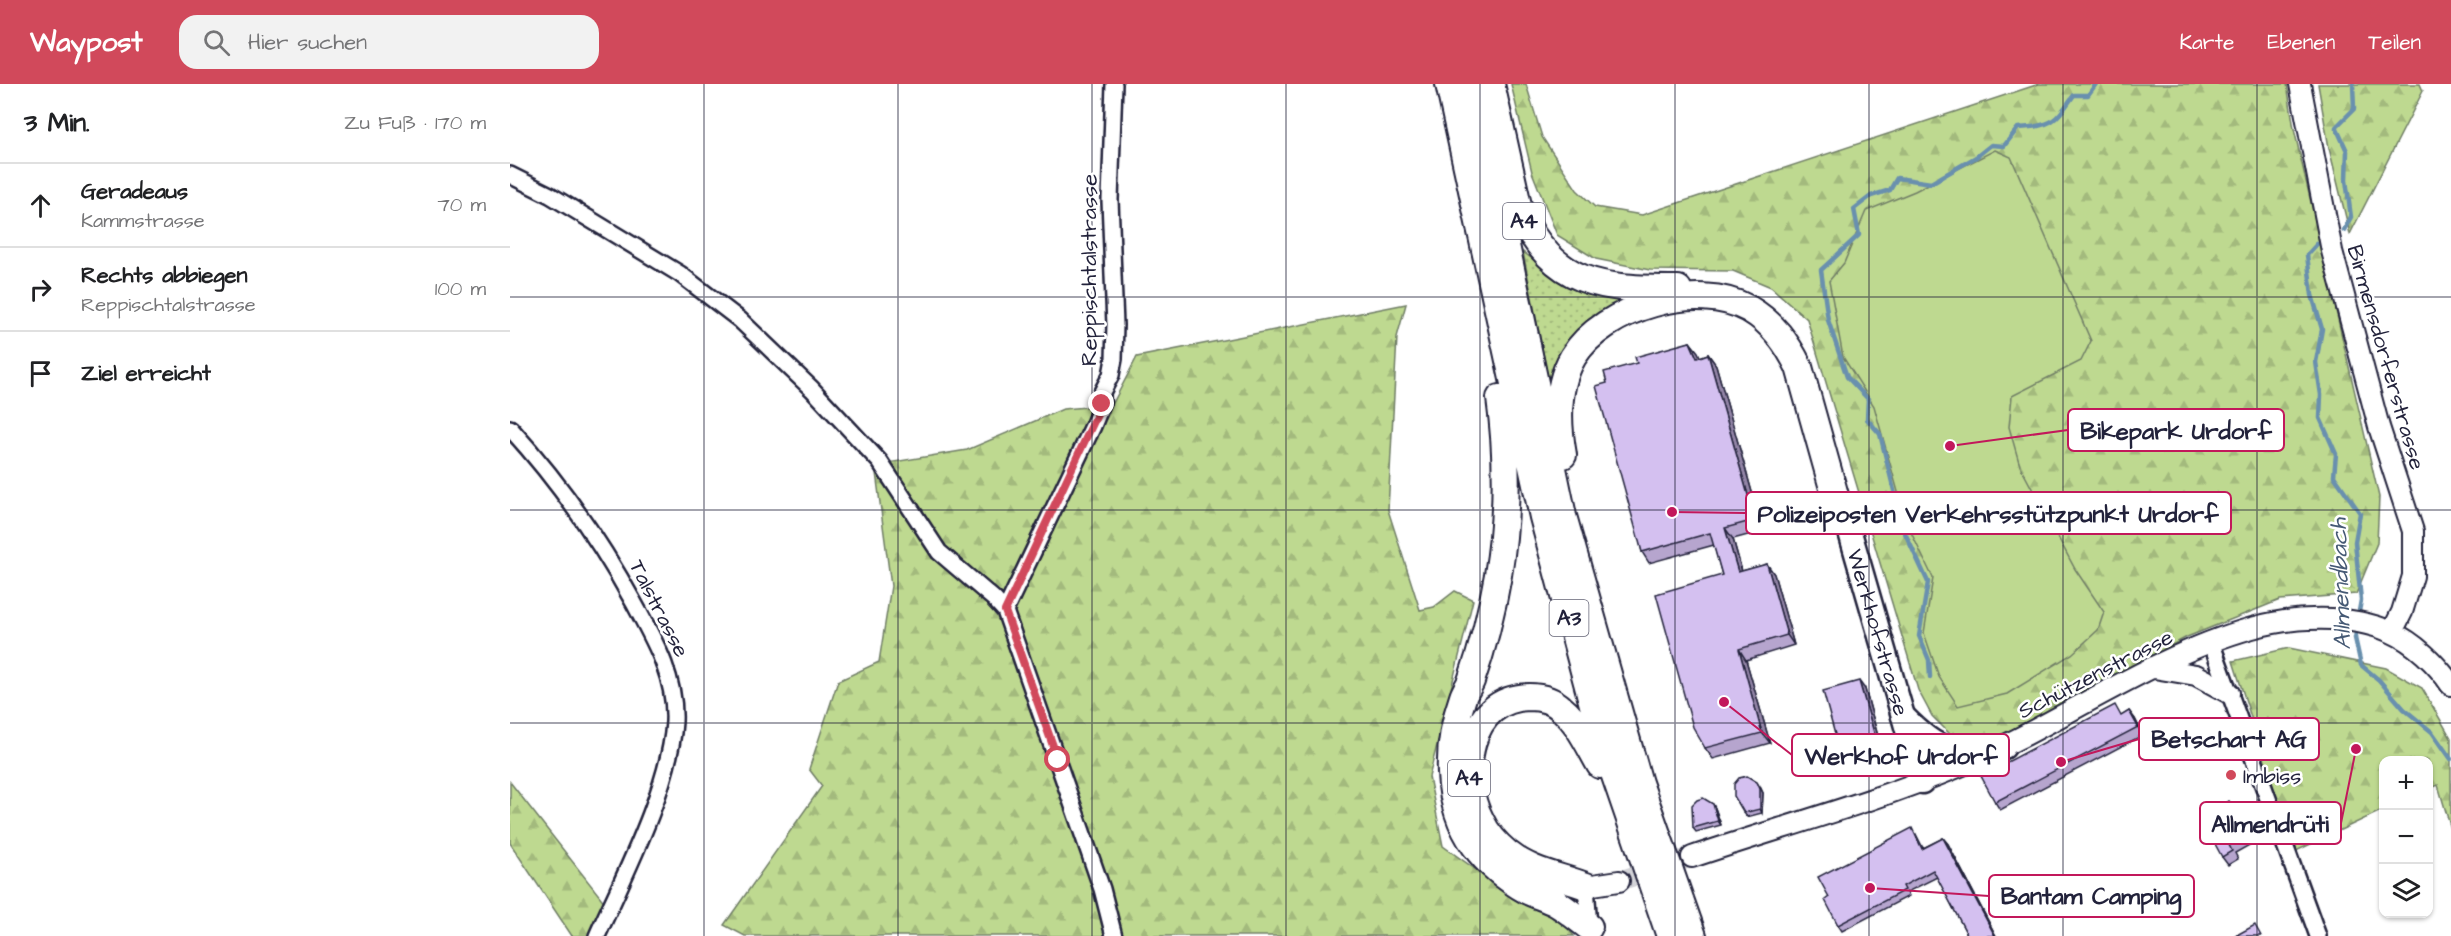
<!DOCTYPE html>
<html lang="de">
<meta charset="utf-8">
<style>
body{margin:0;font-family:"Architects Daughter",sans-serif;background:#f2f2f2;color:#202124}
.controls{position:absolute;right:18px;bottom:18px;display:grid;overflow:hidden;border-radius:12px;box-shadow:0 2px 4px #0004}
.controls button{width:54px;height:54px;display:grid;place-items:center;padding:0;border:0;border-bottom:2px solid #e0e0e0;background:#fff;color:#202124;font:30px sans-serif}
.stop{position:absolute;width:18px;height:18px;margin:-14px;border:4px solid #d1495b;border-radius:50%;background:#fff}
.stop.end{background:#d1495b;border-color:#fff;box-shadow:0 2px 6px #0008}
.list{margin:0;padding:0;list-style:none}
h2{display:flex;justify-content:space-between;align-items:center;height:78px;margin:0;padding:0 24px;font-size:26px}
h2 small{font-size:20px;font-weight:400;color:#757577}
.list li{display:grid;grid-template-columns:39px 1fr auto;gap:18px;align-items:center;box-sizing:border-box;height:84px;padding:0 24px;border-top:2px solid #e0e0e0}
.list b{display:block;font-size:22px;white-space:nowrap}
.list p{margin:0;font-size:20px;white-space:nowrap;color:#757577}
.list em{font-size:20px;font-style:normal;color:#757577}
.icon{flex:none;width:33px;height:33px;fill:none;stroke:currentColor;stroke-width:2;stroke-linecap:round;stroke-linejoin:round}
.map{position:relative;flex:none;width:1941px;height:852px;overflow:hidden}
header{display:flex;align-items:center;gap:36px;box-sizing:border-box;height:84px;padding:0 30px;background:#d1495b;color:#fff}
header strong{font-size:28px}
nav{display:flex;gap:33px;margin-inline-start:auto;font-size:21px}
.search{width:420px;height:54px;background:#f2f2f2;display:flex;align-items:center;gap:15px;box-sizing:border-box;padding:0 21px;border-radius:18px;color:#757577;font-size:22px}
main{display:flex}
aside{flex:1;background:#fff}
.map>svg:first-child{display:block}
.grass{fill:url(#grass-dots);stroke:#707e66;stroke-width:1.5}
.forest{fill:url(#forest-firs);stroke:#707e66;stroke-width:1.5}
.garden{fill:#bed990;stroke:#707e66;stroke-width:1.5}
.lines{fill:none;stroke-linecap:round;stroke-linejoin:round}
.stream{stroke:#6990ae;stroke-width:4.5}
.secondary-tunnel{stroke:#d3d3d8;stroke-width:20;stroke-dasharray:20 10;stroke-linecap:butt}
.minor-casing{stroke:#22223b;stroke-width:20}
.secondary-casing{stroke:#22223b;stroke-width:24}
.primary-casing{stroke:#22223b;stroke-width:27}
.motorway-casing{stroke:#22223b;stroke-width:30}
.minor{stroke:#fff;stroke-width:15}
.secondary{stroke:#fff;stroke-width:20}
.primary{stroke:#fff;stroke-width:22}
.motorway{stroke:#fff;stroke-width:26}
.wall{fill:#b6a5ce;stroke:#22223b;stroke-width:1.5}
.shaded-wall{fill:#9486a8;stroke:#22223b;stroke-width:1.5}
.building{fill:#d4c0f0;stroke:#22223b;stroke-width:1.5}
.route{stroke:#d1495b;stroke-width:8}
.grid{fill:none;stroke:#22223b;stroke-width:1.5;stroke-opacity:0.55}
.poi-dot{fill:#d1495b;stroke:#fff;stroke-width:2}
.labels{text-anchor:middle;stroke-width:5;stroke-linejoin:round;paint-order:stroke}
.shield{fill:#fff;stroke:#646476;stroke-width:1.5}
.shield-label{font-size:21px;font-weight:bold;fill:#22223b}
.street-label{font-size:22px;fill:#22223b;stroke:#fff}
.poi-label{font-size:22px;fill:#22223b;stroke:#fff;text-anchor:start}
.water-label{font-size:24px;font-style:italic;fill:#455974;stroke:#fff}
.leader{fill:none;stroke:#c2185b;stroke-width:2}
.callout-dot{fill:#c2185b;stroke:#fff;stroke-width:2}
.callout{fill:#fff;stroke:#c2185b;stroke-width:2}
.callout-label{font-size:24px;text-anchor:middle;font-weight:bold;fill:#22223b}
</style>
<header>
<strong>Waypost</strong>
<div class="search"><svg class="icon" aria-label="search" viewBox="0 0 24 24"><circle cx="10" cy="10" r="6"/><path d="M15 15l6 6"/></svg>Hier suchen</div>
<nav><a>Karte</a><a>Ebenen</a><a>Teilen</a></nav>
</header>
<main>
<aside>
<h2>3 Min.<small>Zu Fuß · 170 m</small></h2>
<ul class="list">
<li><svg class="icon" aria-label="ahead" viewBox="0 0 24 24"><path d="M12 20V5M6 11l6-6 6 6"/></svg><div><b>Geradeaus</b><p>Kammstrasse</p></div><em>70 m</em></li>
<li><svg class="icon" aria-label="right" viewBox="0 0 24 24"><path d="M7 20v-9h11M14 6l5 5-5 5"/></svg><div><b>Rechts abbiegen</b><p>Reppischtalstrasse</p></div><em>100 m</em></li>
<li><svg class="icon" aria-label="arrive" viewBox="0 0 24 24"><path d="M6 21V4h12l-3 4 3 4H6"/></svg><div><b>Ziel erreicht</b></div></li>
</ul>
</aside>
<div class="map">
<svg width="1941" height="852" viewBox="0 0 1941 852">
<defs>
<pattern id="grass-dots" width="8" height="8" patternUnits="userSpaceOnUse" patternTransform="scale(1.5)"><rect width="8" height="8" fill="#bed990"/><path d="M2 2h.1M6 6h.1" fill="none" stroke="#a3ba7d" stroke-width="1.8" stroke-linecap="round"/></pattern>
<pattern id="forest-firs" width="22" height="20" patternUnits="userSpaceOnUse" patternTransform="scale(1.5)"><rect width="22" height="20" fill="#bed990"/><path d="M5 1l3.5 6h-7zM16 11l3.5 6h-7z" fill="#a3ba7d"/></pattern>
</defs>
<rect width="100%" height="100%" fill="#fff"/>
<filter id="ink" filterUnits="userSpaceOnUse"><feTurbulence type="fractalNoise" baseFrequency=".0167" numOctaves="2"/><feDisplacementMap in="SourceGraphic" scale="12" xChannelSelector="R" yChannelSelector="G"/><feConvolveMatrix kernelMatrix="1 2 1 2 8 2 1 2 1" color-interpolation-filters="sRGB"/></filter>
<g filter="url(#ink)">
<path class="grass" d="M1013 168 1044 191 1079 208 1125 219 1060 259 1039 299Z"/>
<path class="forest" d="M1001 0H1016L1032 53 1067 106 1085 123 1132 131 1529 0H1777L1784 45 1869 413 1867 459 1846 510 1770 516 1677 553 1479 658 1449 659 1422 632 1408 606 1297 235 1261 203 1223 187 1140 186 1086 175 1047 151 1022 88Z
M1808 0H1910L1913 7 1840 150 1819 64Z
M896 220 887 253 878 426 910 526 924 523 945 507 963 516 919 693 933 762 993 805 1051 836 1064 852H235L214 841 312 702 299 685 328 597 369 578 381 502 365 381 457 366 553 325 602 321 627 273Z
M1779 564 1876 584 1912 604 1941 654V745L1928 701 1919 705 1918 676H1874L1873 726 1784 768 1723 577Z
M0 698 95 819 80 852H62L0 759Z"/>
<path class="garden" d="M1485 66 1501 73 1581 257 1571 277 1502 312 1499 343 1510 382 1565 485 1594 528 1588 546 1562 570 1497 610 1448 622 1429 593 1414 549 1423 494 1397 440 1364 322 1333 273 1319 197 1334 179 1356 127 1405 107Z"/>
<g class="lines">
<path class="stream" d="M1834 146 1841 133 1836 96 1837 67 1826 43 1844 25 1843 0
M1807 160 1797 171 1802 211 1812 245 1806 278 1811 311 1810 334 1826 370 1824 392 1850 429 1845 458 1851 516 1848 533
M1847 544 1845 554 1851 581 1869 596 1894 625 1922 648 1941 675
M1420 593 1419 576 1409 552 1418 498 1394 447 1370 350 1357 335 1358 315 1337 293 1318 236 1311 186 1349 151 1344 125 1361 112 1380 106 1387 94 1421 99 1466 73 1481 61 1494 62 1508 44C1543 42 1544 39 1564 11H1578L1586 0"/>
<path class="secondary-tunnel" d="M1109 797 1182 773"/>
<defs>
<path id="minor" d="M0 91 40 111 170 190 230 236 302 305 370 378 429 468 484 515 495 527 592 805 604 852
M0 344C49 398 89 455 124 519 144 556 166 593 164 638 160 703 114 792 87 852
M495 527 583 342 592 320V308L601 291 604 275 605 241 600 116 604 0
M1701 558 1808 852
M1076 802 1079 843"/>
<path id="secondary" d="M1790 0 1822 167 1869 343 1903 447V492L1892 528 1882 548
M1644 584 1686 591 1719 609
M1182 773C1271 743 1361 719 1448 683 1546 642 1641 572 1742 544 1784 532 1840 530 1881 548 1904 558 1927 580 1941 601
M1076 802 1109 797"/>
<g id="primary">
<path id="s1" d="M1335 431 1412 698"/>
<path d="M1393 632C1430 669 1442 671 1494 663"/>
</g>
<path id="motorway" d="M939 0 1033 433 1091 651 1160 852
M962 0 1053 432 1129 699 1183 852
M981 0 1009 126C1044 203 1092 205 1168 205
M990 314C998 373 998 431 988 491 982 526 973 563 961 597 959 602 955 607 953 613 936 661 934 719 965 762 977 779 998 796 1016 806 1026 811 1036 814 1046 819 1058 826 1068 835 1079 843
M1053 371C1047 338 1046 302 1063 273 1093 223 1188 196 1239 225 1263 239 1277 259 1289 283L1326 415 1335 431
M1076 802C1049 792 1020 788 997 769 986 760 977 750 971 737 947 692 956 615 1019 613 1031 613 1043 616 1052 625 1069 639 1079 662 1090 681"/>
</defs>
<use href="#minor" class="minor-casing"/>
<use href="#secondary" class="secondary-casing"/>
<use href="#primary" class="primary-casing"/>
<use href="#motorway" class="motorway-casing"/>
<use href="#minor" class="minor"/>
<use href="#secondary" class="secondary"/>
<use href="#primary" class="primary"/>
<use href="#motorway" class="motorway"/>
</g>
<path class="wall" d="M1180 258 1190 273 1198 270 1206 281 1253 447 1223 455 1232 487 1257 480 1264 490 1284 561 1236 576 1260 659 1203 675 1195 664 1212 491 1204 461 1139 479 1132 468 1097 299 1127 279Z
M1355 605 1374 674 1338 684 1332 676Z
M1619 627 1625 635 1633 651 1490 726 1485 718Z
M1250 702 1253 709 1252 729 1237 733 1234 729Z
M1205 724 1211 741 1186 748 1183 744Z
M1724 725 1743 759 1725 769 1728 775 1718 781 1712 773Z
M1406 750 1413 764 1433 754 1438 760 1486 852H1458L1427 793 1397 808 1399 812 1332 847 1328 841 1319 813Z"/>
<path class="shaded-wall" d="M1180 258 1188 268 1195 284 1187 274Z
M1198 270 1206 281 1253 447 1245 436Z
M1215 444 1223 455 1235 499 1228 488Z
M1257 480 1264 490 1284 561 1277 551Z
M1229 565 1236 576 1260 659 1252 649Z
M1349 597 1355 605 1374 674 1369 666Z
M1619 627 1625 635 1633 651 1628 643Z
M1247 698 1253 709 1252 729 1250 725Z
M1719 717 1724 725 1743 759 1737 752Z
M1203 720 1205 724 1211 741 1208 737Z
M1433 754 1438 760 1486 852H1485Z"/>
<path class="building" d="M1180 258 1187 274 1198 270 1245 436 1215 444 1228 488 1257 480 1277 551 1229 565 1252 649 1195 664 1183 643 1146 510 1212 491 1200 449 1132 468 1086 302 1097 299 1094 288 1127 279 1125 273Z
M1349 597 1369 666 1332 676 1313 607Z
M1605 621 1611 632 1619 627 1628 643 1485 718 1471 692Z
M1237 692 1247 698 1250 705V725L1234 729 1224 712V700L1229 694Z
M1193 714 1203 720 1208 737 1183 744 1182 721 1187 716Z
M1719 717 1737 752 1719 761 1722 767 1712 773 1690 732Z
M1402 744 1412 765 1433 754 1485 852H1458L1423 786 1393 802 1395 806 1328 841 1315 816 1319 813 1308 793Z
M1745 841 1751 852H1725Z"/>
</g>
<g class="lines" filter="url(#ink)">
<path class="route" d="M548 676 495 527 592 320"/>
</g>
<path class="grid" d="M194 0V852M388 0V852M582 0V852M776 0V852M970 0V852M1165 0V852M1359 0V852M1553 0V852M1747 0V852M0 213H1941M0 426H1941M0 639H1941"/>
<circle class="poi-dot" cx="1721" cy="691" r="6"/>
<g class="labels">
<g class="shield">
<rect x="993" y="119" width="42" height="36" rx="4.5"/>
<rect x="1039.5" y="516" width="39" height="36" rx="4.5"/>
<rect x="938" y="676" width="42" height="36" rx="4.5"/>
</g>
<g class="shield-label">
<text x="1014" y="144">A4</text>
<text x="1059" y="541">A3</text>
<text x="959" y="701">A4</text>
</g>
<g class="street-label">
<text transform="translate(578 186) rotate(-90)" y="8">Reppischtalstrasse</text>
<text transform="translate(1877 273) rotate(74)" y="8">Birmensdorferstrasse</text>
<text transform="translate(150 524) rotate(63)" y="8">Talstrasse</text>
<text dy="8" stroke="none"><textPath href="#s1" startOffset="122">Werkhofstrasse</textPath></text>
<text transform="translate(1585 589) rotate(-27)" y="8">Schützenstrasse</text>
</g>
<g class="poi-label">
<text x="1733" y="699">Imbiss</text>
</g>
<g class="water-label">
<text transform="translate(1830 500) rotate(-92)" y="8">Allmendbach</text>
</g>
</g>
<path class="leader" d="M1440 362L1558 346M1162 428L1236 429M1551 678L1629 655M1214 618L1282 671M1846 665L1831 739M1360 804L1479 812"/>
<g class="callout-dot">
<circle cx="1440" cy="362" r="6"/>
<circle cx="1162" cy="428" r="6"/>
<circle cx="1551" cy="678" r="6"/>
<circle cx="1214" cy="618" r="6"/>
<circle cx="1846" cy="665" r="6"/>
<circle cx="1360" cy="804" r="6"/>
</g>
<g class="callout">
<rect x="1558" y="325" width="216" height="42" rx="6"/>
<rect x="1236" y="408" width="485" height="42" rx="6"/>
<rect x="1629" y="634" width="180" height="42" rx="6"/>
<rect x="1282" y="650" width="217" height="42" rx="6"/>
<rect x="1690" y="718" width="141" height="42" rx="6"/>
<rect x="1479" y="791" width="205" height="42" rx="6"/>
</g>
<g class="callout-label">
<text x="1666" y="355">Bikepark Urdorf</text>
<text x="1478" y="438">Polizeiposten Verkehrsstützpunkt Urdorf</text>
<text x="1719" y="663">Betschart AG</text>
<text x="1391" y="680">Werkhof Urdorf</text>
<text x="1760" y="748">Allmendrüti</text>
<text x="1581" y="820">Bantam Camping</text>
</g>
</svg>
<div class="controls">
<button>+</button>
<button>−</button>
<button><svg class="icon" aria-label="layers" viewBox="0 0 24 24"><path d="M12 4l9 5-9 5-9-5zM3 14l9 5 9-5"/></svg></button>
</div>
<div class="stop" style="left:548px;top:676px"></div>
<div class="stop end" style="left:592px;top:320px"></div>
</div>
</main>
